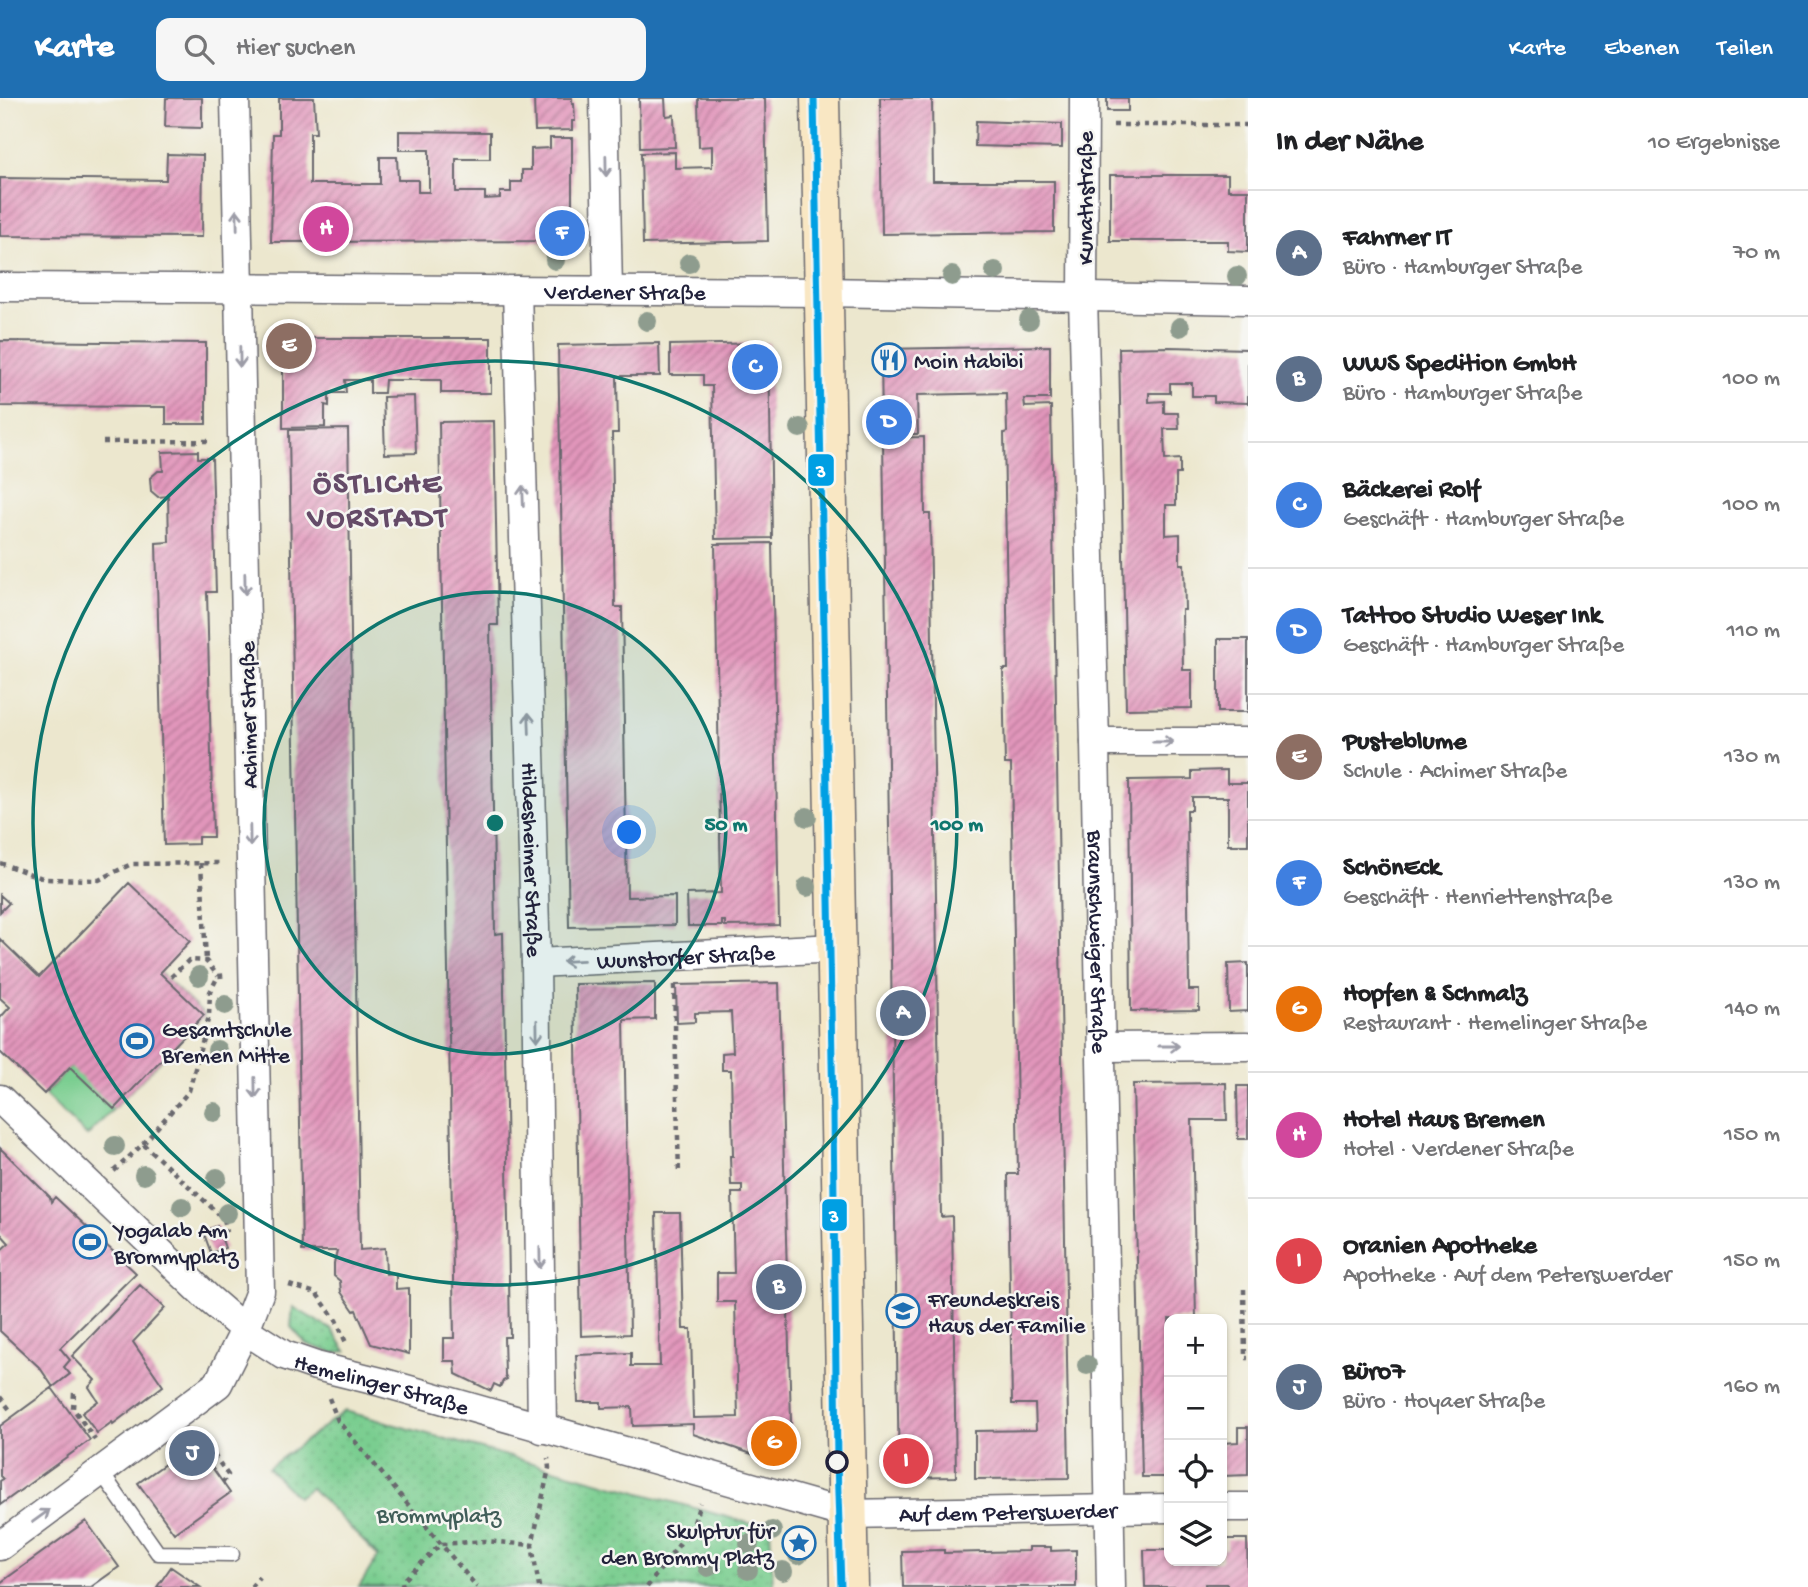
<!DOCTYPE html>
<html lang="de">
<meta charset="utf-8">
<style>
body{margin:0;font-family:"Gochi Hand",sans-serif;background:#f6f6f6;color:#202124}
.controls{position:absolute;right:21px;bottom:21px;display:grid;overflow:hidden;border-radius:14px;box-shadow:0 2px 5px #0004}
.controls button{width:63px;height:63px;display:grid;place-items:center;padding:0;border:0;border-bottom:2px solid #e0e0e0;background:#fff;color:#202124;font:35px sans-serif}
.you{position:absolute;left:630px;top:735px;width:24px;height:24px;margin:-18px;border:5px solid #fff;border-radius:50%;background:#1a73e8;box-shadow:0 0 0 10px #1a73e833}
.badge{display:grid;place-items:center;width:46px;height:46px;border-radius:50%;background:#1f6fb2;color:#fff;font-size:23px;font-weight:700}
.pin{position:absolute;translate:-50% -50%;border:4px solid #fff;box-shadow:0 2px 7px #0006}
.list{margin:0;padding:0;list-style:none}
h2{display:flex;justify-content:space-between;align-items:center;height:91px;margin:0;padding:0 28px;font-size:30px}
h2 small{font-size:23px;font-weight:400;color:#757577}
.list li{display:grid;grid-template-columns:46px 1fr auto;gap:21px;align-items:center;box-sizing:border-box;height:126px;padding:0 28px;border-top:2px solid #e0e0e0}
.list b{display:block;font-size:26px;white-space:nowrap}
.list p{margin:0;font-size:23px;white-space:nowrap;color:#757577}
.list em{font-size:23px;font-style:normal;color:#757577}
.icon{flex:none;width:38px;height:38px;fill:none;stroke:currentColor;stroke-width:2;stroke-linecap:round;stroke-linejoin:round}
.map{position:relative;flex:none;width:1248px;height:1489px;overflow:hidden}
header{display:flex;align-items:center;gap:42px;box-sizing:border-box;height:98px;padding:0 35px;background:#1f6fb2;color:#fff}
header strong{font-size:33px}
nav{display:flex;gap:38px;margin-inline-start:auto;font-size:24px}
.search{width:490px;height:63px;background:#f6f6f6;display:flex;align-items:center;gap:18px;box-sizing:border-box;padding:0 24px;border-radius:14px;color:#757577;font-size:26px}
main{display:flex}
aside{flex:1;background:#fff}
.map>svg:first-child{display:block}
.grass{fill:url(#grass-dots);stroke:#4e7866;stroke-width:2}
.garden{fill:#7ace90;stroke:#4e7866;stroke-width:2}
.building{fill:url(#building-hatch)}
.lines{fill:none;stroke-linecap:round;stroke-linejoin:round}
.lane-casing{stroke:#69676e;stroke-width:17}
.street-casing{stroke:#69676e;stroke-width:31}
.secondary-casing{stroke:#69676e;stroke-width:41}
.path{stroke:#69676e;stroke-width:4.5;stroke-dasharray:5 5;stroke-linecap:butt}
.lane{stroke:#fff;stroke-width:14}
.street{stroke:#fff;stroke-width:28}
.secondary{stroke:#f9e7c3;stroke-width:38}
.tram-1-casing{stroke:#f6f6f2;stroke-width:12}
.tram-1{stroke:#009fe3;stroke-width:7}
.tree{fill:#8e9c8e}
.oneway{stroke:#9c9ca7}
.ring{fill:none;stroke:#0f766e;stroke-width:3.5}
.stop-dot{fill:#f6f6f2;stroke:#22223b;stroke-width:3.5}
.labels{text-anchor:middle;stroke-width:5;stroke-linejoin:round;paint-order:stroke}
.street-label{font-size:23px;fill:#22223b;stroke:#f6f6f2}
.poi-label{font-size:23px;fill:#22223b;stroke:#f6f6f2;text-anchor:start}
.park-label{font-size:23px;fill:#415e59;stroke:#f6f6f2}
.district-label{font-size:30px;font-weight:bold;letter-spacing:2px;fill:#654b68;stroke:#f6f6f2}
.centre{fill:#0f766e;stroke:#f6f6f2;stroke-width:3.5}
.ring-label{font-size:21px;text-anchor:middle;font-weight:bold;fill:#0f766e;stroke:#f6f6f2;stroke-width:5;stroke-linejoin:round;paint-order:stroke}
.line-badge{stroke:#f6f6f2;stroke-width:2.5}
.badge-label{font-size:19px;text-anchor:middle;font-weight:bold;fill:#fff}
</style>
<header>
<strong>Karte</strong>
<div class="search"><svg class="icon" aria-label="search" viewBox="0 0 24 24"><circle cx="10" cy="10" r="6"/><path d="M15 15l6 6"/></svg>Hier suchen</div>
<nav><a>Karte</a><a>Ebenen</a><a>Teilen</a></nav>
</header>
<main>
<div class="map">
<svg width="1248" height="1489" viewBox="0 0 1248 1489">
<defs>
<pattern id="grass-dots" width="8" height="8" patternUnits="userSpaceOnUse" patternTransform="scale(1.75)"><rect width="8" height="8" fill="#7ace90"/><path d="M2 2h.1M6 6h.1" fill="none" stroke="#69b17d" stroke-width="1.8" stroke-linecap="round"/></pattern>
<pattern id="building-hatch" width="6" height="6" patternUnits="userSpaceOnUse" patternTransform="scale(1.75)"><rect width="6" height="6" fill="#e296bb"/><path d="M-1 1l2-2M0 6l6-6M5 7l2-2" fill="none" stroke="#b77a99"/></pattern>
</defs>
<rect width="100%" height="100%" fill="#f6f6f2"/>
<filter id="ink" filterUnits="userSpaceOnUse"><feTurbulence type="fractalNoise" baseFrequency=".0143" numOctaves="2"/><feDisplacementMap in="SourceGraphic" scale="14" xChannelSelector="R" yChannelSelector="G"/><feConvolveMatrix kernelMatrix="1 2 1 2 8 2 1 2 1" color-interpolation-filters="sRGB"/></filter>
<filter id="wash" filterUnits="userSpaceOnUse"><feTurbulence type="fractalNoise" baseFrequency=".00686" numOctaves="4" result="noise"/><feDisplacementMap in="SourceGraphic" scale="28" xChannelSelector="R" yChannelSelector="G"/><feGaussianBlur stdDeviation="1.57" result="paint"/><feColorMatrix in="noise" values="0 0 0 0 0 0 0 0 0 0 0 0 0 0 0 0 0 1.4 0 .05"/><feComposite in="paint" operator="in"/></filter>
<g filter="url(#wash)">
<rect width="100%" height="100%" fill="#ece7ce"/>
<path class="grass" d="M293 1209 332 1232 346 1253 333 1255 306 1246 291 1229Z
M345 1313 770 1431 773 1489H359L378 1458 311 1390 297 1399 268 1370Z"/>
<path class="garden" d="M160 875 204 917 87 1038 44 996Z"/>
<g id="blocks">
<path class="building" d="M166 0H202V30L165 29Z
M279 0H314L316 35H310V86H380V59H397L398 82H418V94H429V52H399V33L490 34V61H456V94H485V101L500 100V94H511V84H522V72H531V51L550 50V40H572V143L271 144 273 36H279Z
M534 0H572V6H574L575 23H572V32L535 33Z
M639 0H665L666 18 674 17 675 49 640 50Z
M698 0H765L768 143 643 146 641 55 675 54V70L712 69V48L699 49Z
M880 0H932L933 83H1054V134L882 136Z
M1107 0H1128V13H1107Z
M976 23 1062 26V50L975 48Z
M167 56 203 57 202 139 0 138V80L166 82Z
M1110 77H1228V92H1248V154L1228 153V143H1110Z
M283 240H491V295H441V282H385L384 295H370V282H345L346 295H329V308L325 307V329L283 330Z
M0 243 206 245V326H166V309L0 308Z
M659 245 660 278H617L618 335H612L615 509H622L627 799 675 798V827L569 829 558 247Z
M769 245 772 440 715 441 712 288H703V277H670V247Z
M1050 248V301H1024L1025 309 1051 308 1069 1380 975 1381V1333L1036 1332 1035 1306H1012L1008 1076H1018L1011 666H1005L1003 571H1008L1004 335 1007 334 1006 295 917 297 918 336H882L881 251Z
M1169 249 1248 251V305L1214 304V298H1192V285H1170V295H1149V304L1164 303V315H1178L1179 331H1164L1165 362 1180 361V376H1176V407H1166V437L1180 436V466H1184L1185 512H1182L1183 572H1192V610L1126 611 1119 250Z
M414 298 416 355 385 356 383 299Z
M494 323 498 527H490L495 836 503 835 510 1239H504L505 1277 507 1281 503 1283 500 1289 494 1286 491 1293 456 1276 455 1263H444V1240H454L439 324Z
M348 331 360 1152 385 1150 386 1176 396 1175V1191L409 1190V1256L371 1246 356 1212 354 1213 341 1194 340 1183 334 1178V1165L337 1153H302L289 332Z
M924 339 925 416H930L941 1119 952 1118 956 1379 899 1380 883 340Z
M198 353V360H212L216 494H207L213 739H198V746L164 747 156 445 169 444 168 398 158 399 151 393 150 380 158 373H163L162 354Z
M772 445 779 827 725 828V823H722V828H688L687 796 721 795 715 446Z
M1218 541H1248V614H1218Z
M1227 672V685H1248V747H1228V699H1192V712H1187L1189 892H1199V912L1131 913 1129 682 1192 681V673Z
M129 785 190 843 160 875 204 917 114 1011 70 969 44 996 0 954V920L10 909 0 900V841L39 879Z
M0 797 9 805 0 814Z
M1248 865V913L1229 914 1228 866Z
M655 885V921L624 922 630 1236 581 1238 575 886Z
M779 885 792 1360 784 1367 693 1336V1326L633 1328 632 1309 601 1310V1304H578L576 1257 631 1255V1268H660L656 1115H680L683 1231H691L693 1320 738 1319 735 1204H717V1175H734L732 1095H742V1087H731L730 1058H733L731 972H722V955L733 954 731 914 695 915V924L677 925 676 887Z
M1226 985 1227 1022H1192L1196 1221H1169V1379H1142L1133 986Z
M1237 988H1248V1041H1238Z
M0 1050 50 1099 51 1104 55 1099 136 1175 60 1250 70 1262 64 1269 70 1276 53 1289 40 1270 0 1233V1153L9 1145 0 1135Z
M217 1128 225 1150 211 1155 203 1133Z
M140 1187 165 1210 133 1244 163 1288 113 1326 112 1324 97 1335 82 1315 98 1303 89 1289 95 1282 72 1258Z
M52 1290 90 1342 0 1407V1383L3 1381 0 1378V1328Z
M1238 1329H1248V1377L1222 1378V1345L1238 1344Z
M195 1345 230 1395 174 1435 138 1385Z
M86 1423 119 1469 91 1489H0V1485Z
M1227 1441H1247L1248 1489H1227V1486H1205V1489H1145L1144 1452H1169V1463H1222V1451H1227Z
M1029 1449H1051V1453L1076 1452V1489H903L902 1453 944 1452V1455L1029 1453Z
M171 1469 200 1489H157Z"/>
</g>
</g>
<g filter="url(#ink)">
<use href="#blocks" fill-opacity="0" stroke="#69676e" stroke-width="2"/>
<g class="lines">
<defs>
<path id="lane" d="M101 1374 158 1455 232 1456"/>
<g id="street">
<path d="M604 0 608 193"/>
<path id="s1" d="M1084 0 1083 199 1095 644 1111 1489"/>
<path id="s2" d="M0 189 823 194 1248 202"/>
<path id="s3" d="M517 192 536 865 542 1331"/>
<path d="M1095 644H1248"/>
<path id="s4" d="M536 865 837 850"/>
<path d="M1101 949 1248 948"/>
<path id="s5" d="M0 1001 208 1200 245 1232 284 1257 316 1268 381 1284 847 1416 1169 1410"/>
<path d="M1222 1409H1248"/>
<path d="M0 1448 218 1286 245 1232 260 1193 235 0"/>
</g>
<path id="secondary" d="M820 0 849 1489"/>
</defs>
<use href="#lane" class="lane-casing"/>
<use href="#street" class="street-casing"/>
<use href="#secondary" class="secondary-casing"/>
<path class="path" d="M1113 27H1248
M103 344 213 343
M0 765 45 781 99 782 131 766 222 765
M201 765 206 863
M171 879 189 862 206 863 218 878
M674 887 679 1077
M143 1046 189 993 209 918 210 894 218 878 227 877
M114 1073 143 1046 224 1121 227 1134
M289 1187 316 1195 336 1222 347 1247
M1244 1191 1245 1260H1248
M74 1295 73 1310 95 1342
M0 1299 11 1313
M329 1300 338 1323 477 1489
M193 1340 206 1358 214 1357 228 1377 223 1384
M251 1489 259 1479
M403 1489 402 1484 441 1446 486 1443 532 1447
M539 1489 532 1447 549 1370 548 1360
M647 1489 693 1428 700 1405"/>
<use href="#lane" class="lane"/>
<use href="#street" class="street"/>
<use href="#secondary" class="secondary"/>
<defs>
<path id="tram-1" d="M814 0 833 1015 837 1364 841 1489"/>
</defs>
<use href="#tram-1" class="tram-1-casing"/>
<use href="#tram-1" class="tram-1"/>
</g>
<g class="tree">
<circle cx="555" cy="162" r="10"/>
<circle cx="689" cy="165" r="10"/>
<circle cx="995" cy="173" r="10"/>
<circle cx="952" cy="178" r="10"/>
<circle cx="1237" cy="178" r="10"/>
<circle cx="1029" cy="222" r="10"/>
<circle cx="647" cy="223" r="10"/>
<circle cx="1180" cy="229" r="10"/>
<circle cx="800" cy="330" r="10"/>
<circle cx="807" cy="719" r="10"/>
<circle cx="807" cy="789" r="10"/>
<circle cx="199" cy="878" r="10"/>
<circle cx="225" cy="907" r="10"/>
<circle cx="217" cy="952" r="10"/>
<circle cx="214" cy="1014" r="10"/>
<circle cx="115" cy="1048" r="10"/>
<circle cx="144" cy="1077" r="10"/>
<circle cx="217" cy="1080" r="10"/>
<circle cx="182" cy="1109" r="10"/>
<circle cx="227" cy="1115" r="10"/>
<circle cx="1087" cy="1267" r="10"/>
<circle cx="772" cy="1433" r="10"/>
<circle cx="749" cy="1446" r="10"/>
<circle cx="798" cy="1457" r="10"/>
<circle cx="708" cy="1469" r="10"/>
<circle cx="748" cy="1472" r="10"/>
<circle cx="783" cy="1473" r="10"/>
</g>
<defs><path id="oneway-shaft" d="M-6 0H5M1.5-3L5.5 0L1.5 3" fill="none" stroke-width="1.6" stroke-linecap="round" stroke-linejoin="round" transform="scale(1.75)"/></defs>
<g class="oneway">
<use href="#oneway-shaft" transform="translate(606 68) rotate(89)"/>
<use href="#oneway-shaft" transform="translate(237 122) rotate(-91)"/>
<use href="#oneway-shaft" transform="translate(240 259) rotate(89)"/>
<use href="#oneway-shaft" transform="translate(523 398) rotate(-92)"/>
<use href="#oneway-shaft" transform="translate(245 486) rotate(89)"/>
<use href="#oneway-shaft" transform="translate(529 625) rotate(-92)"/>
<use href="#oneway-shaft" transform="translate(1163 644)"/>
<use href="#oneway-shaft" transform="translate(250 738) rotate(89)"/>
<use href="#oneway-shaft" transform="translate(573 863) rotate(177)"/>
<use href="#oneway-shaft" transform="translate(537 933) rotate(89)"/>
<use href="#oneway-shaft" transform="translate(1169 948)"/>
<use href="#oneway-shaft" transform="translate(255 990) rotate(89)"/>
<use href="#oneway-shaft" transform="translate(540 1160) rotate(89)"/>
<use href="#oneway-shaft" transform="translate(41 1418) rotate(-36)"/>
</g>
</g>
<circle cx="495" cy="725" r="231" fill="#0f766e" fill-opacity=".12"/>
<g class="ring">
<circle cx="495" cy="725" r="231"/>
<circle cx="495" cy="725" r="462"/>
</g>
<defs>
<symbol id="restaurant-ring" viewBox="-11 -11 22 22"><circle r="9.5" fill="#f6f6f2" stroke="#1f6fb2" stroke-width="1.5"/><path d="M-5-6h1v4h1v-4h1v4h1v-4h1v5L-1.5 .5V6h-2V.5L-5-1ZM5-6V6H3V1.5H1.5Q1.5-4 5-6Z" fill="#1f6fb2"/></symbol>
<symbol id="stadium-ring" viewBox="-11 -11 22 22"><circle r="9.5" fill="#f6f6f2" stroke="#1f6fb2" stroke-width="1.5"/><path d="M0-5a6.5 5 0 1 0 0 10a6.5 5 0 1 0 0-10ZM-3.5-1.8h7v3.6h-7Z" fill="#1f6fb2"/></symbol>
<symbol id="school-ring" viewBox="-11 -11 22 22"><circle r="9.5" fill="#f6f6f2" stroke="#1f6fb2" stroke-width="1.5"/><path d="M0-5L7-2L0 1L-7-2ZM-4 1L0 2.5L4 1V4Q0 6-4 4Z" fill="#1f6fb2"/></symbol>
<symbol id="sight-ring" viewBox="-11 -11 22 22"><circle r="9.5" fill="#f6f6f2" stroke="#1f6fb2" stroke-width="1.5"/><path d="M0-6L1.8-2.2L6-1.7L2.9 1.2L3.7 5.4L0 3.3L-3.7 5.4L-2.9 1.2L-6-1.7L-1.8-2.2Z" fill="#1f6fb2"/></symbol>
</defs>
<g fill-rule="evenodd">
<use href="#restaurant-ring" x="870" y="243" width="38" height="38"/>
<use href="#stadium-ring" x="118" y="924" width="38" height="38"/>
<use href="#stadium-ring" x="71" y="1125" width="38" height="38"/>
<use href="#school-ring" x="884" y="1194" width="38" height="38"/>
<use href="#sight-ring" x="780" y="1426" width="38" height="38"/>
</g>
<circle class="stop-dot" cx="837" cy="1364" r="10"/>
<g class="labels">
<g class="street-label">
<text transform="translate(1084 100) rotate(-90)" y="8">Kunathstraße</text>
<text dy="8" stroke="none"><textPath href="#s2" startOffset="625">Verdener Straße</textPath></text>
<text transform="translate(247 617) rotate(-91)" y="8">Achimer Straße</text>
<text dy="8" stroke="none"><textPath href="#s3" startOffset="570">Hildesheimer Straße</textPath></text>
<text dy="8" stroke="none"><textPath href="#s1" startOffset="844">Braunschweiger Straße</textPath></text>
<text dy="8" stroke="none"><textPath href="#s4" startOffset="150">Wunstorfer Straße</textPath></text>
<text dy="8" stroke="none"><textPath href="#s5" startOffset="485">Hemelinger Straße</textPath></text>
<text dy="8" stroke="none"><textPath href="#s5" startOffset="1129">Auf dem Peterswerder</textPath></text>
</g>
<g class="poi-label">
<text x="914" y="270">Moin Habibi</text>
<text x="162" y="938">Gesamtschule<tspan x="162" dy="26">Bremen Mitte</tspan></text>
<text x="114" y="1139">Yogalab Am<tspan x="114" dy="26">Brommyplatz</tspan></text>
<text x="928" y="1208">Freundeskreis<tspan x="928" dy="26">Haus der Familie</tspan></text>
<text x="774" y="1440" text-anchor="end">Skulptur für<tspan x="774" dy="26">den Brommy Platz</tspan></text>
</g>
<g class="park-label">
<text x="439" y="1424">Brommyplatz</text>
</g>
<g class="district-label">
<text x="378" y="394">ÖSTLICHE<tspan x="378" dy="34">VORSTADT</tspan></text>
</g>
</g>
<circle cx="495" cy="725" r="10" class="centre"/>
<g class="ring-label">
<text x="726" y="732">50 m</text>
<text x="957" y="732">100 m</text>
</g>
<g class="line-badge">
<rect x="807" y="355" width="28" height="34" rx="7" fill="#009fe3"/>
<rect x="821" y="1100" width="27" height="34" rx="7" fill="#009fe3"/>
</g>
<g class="badge-label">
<text x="821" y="379">3</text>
<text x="834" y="1124">3</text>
</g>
</svg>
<div class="controls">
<button>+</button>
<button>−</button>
<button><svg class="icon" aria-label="locate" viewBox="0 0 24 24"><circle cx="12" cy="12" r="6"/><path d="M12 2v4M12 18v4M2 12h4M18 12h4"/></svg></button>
<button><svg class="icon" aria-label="layers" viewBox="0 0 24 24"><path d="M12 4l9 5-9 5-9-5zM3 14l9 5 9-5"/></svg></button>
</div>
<div class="you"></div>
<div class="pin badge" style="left:903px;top:915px;background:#5c6f8a">A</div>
<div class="pin badge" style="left:779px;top:1189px;background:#5c6f8a">B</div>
<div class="pin badge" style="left:755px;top:269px;background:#3f7fe0">C</div>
<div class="pin badge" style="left:889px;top:324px;background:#3f7fe0">D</div>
<div class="pin badge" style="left:289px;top:248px;background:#8d6e63">E</div>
<div class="pin badge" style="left:562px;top:135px;background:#3f7fe0">F</div>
<div class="pin badge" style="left:774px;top:1345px;background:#e8710a">G</div>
<div class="pin badge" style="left:326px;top:131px;background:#d1479c">H</div>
<div class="pin badge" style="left:906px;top:1363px;background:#e0444e">I</div>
<div class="pin badge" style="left:192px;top:1355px;background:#5c6f8a">J</div>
</div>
<aside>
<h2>In der Nähe<small>10 Ergebnisse</small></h2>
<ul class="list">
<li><span class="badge" style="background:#5c6f8a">A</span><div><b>Fahrner IT</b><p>Büro · Hamburger Straße</p></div><em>70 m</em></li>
<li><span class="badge" style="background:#5c6f8a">B</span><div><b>WWS Spedition GmbH</b><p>Büro · Hamburger Straße</p></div><em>100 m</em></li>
<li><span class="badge" style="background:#3f7fe0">C</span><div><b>Bäckerei Rolf</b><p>Geschäft · Hamburger Straße</p></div><em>100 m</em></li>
<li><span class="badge" style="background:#3f7fe0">D</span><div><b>Tattoo Studio Weser Ink</b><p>Geschäft · Hamburger Straße</p></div><em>110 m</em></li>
<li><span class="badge" style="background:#8d6e63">E</span><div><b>Pusteblume</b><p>Schule · Achimer Straße</p></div><em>130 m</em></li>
<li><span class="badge" style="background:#3f7fe0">F</span><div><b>SchönEck</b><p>Geschäft · Henriettenstraße</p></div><em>130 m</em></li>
<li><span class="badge" style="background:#e8710a">G</span><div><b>Hopfen &amp; Schmalz</b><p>Restaurant · Hemelinger Straße</p></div><em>140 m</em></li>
<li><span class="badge" style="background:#d1479c">H</span><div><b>Hotel Haus Bremen</b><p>Hotel · Verdener Straße</p></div><em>150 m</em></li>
<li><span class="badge" style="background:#e0444e">I</span><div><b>Oranien Apotheke</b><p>Apotheke · Auf dem Peterswerder</p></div><em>150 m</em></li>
<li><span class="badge" style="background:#5c6f8a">J</span><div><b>Büro7</b><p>Büro · Hoyaer Straße</p></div><em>160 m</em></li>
</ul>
</aside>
</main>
